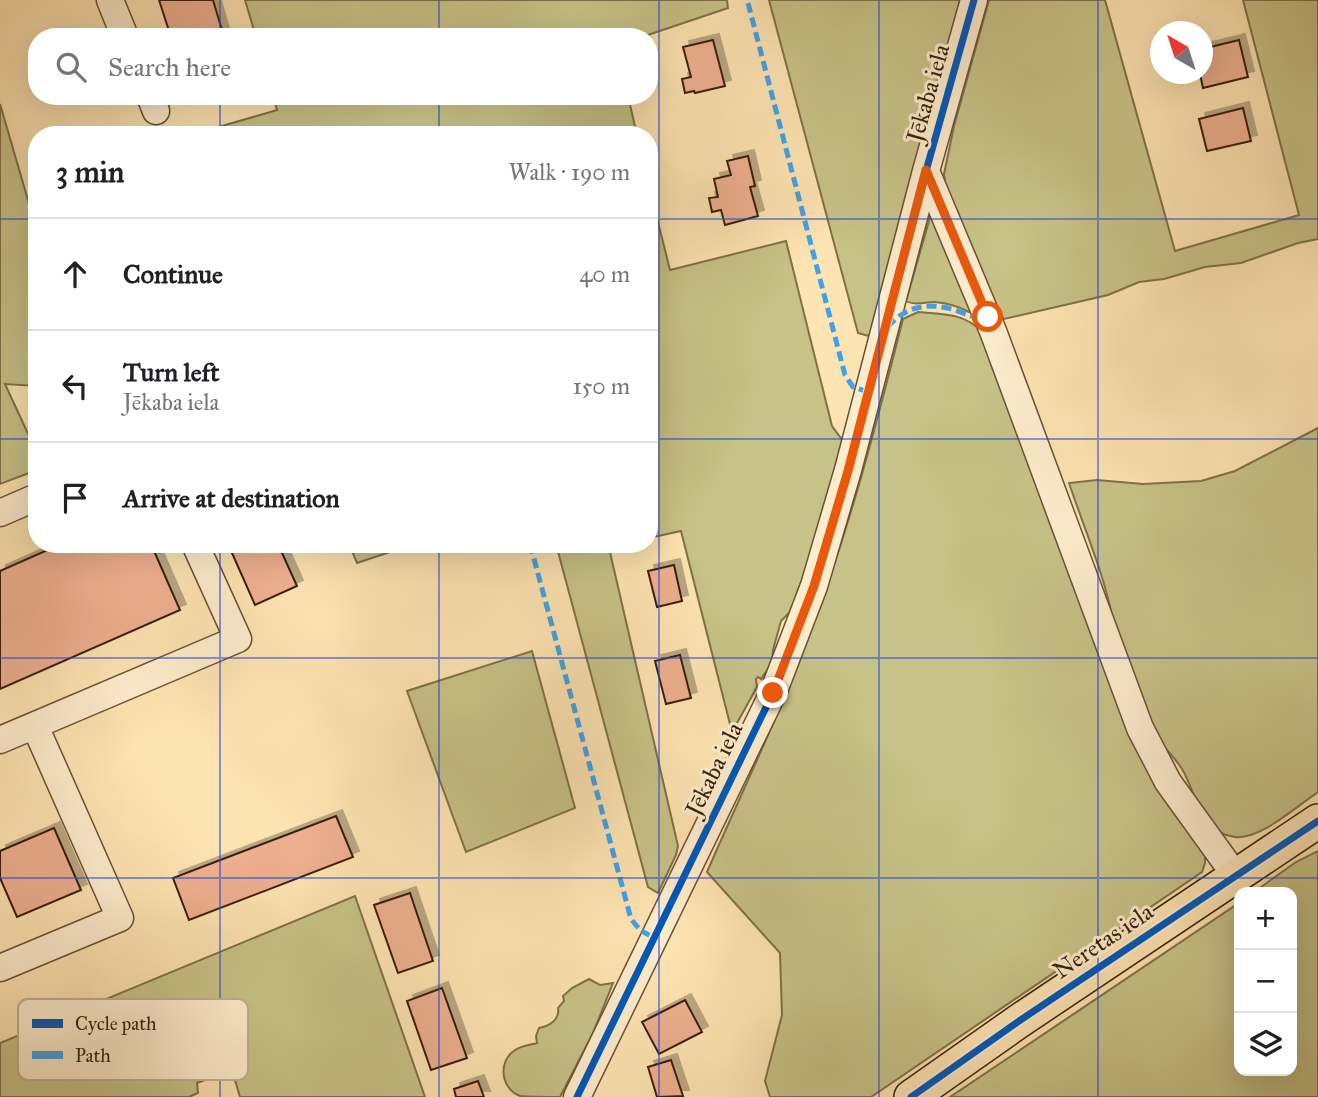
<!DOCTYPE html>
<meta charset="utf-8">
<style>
body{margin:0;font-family:"IM FELL Great Primer",serif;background:#f6f6f6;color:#202124}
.controls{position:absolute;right:21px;bottom:21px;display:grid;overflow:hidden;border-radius:14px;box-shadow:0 7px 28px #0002}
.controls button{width:63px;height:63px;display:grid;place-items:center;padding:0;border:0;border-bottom:2px solid #e0e0e0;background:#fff;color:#202124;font:35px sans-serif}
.compass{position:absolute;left:1150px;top:21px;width:63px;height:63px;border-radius:50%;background:#fff;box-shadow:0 7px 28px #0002;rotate:321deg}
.stop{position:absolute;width:21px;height:21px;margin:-16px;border:5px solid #ea580c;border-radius:50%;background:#fff}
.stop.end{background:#ea580c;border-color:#fff;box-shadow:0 2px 7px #0008}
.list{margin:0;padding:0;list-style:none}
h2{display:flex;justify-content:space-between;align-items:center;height:91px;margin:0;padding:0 28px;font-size:30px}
h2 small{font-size:23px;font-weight:400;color:#757577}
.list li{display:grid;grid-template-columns:46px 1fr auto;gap:21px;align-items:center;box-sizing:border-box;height:112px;padding:0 28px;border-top:2px solid #e0e0e0}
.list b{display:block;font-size:26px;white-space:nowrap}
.list p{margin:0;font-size:23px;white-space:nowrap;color:#757577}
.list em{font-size:23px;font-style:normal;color:#757577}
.icon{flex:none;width:38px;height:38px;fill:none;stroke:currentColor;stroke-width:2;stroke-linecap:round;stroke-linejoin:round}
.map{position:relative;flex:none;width:1318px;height:1097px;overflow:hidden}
.search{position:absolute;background:#fff;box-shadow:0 7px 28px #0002;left:28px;top:28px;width:630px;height:77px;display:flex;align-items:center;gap:18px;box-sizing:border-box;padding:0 24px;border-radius:28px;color:#757577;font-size:26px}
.panel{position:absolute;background:#fff;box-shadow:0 7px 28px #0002;left:28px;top:126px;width:630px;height:427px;border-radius:28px}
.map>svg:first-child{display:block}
.green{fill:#c7c287;stroke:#7f7048;stroke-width:2}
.building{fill:#eeb090;stroke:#371f0a;stroke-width:2;filter:url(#shadow)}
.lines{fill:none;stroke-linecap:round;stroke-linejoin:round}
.minor-casing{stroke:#695034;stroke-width:29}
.major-casing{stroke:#371f0a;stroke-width:36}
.minor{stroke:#feedcd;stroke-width:26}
.major{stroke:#fee4b2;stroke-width:33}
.quiet{stroke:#3fa2e9;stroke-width:5;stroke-dasharray:10 5;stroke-linecap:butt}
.cycleway-casing{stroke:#feedcd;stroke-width:11}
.cycleway{stroke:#0057b8;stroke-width:7}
.route{stroke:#ea580c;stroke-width:9}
.grid{fill:none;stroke:#1d4ed8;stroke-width:2;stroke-opacity:0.55}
.labels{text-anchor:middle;stroke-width:6;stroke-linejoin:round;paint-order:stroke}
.street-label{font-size:24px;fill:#371f0a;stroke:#feedcd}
.key{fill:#feedcd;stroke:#c2af92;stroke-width:2}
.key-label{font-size:19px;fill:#371f0a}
</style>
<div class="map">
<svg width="1318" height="1097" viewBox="0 0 1318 1097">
<defs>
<filter id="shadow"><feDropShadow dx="6" dy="-6" stdDeviation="0" flood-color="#0004"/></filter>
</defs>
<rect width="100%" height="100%" fill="#fee4b2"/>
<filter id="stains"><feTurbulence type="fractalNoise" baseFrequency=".00286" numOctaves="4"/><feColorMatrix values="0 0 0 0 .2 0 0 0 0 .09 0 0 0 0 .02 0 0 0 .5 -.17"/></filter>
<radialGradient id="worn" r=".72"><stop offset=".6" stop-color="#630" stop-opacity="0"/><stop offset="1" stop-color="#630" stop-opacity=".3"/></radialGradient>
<path class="green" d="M245 0H727L728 8 642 37H256Z
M769 0H960L872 337 858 333Z
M989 0H1105L1175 251 1299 215 1243 0H1318V239L1298 243 1241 263 1205 267 1164 279 1139 282 1108 295 1004 319 984 292 948 203 944 174 954 126Z
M273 96H628L637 135H191L277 110Z
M0 104 37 231V386L5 384 37 453V470L0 484Z
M649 186 670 270 786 241 832 426 843 441 807 565 791 611 781 621 773 650 772 663 761 679 758 677 756 679 757 687 732 732 681 531 649 538Z
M933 207 972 308 969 312C958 306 947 303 935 302 925 302 915 306 906 301Z
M918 312C942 314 965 313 982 332L1205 854V863L1202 872 871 1097H770L765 1081 782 1015 780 953 707 872C741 794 778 718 808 638 848 534 876 426 903 319Z
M1318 428V792C1297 806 1260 840 1235 837 1198 833 1197 793 1182 769 1175 757 1163 748 1156 735 1144 710 1132 683 1123 656 1114 629 1110 601 1101 574 1091 543 1079 513 1069 483L1097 480 1143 484 1201 481 1235 471Z
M349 544H414L357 563Z
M556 544H623L609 548 678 846 676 855 658 893 648 887Z
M532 651 575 808 466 852 407 691Z
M1318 851V1097H950L1239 903V1071H1292V892H1254L1296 862Z
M355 896 425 1097H240L232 1070 197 1083 198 1093 189 1097H0V1043Z
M589 979 600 985 613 983 593 1033 560 1097C548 1097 530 1097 520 1096 500 1088 498 1061 515 1050 521 1046 530 1045 537 1043L536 1036 539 1028C549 1026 560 1020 558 1008L564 1001 563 996 572 988Z"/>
<path class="building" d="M159 0H213L224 37H171Z
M713 40 725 86 695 93 694 91 685 93 682 79 691 77 683 47Z
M1239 40 1248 77 1203 88 1200 74H1202V49Z
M1243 108 1251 141 1207 151 1199 119Z
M748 156 755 186 750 187 758 216 725 225 721 210 712 212 709 198 718 197 714 179 731 175 727 161Z
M61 544H151L180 610 0 689V571Z
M228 544H278L297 586 255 605Z
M674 565 682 601 657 607 648 571Z
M680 655 691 698 666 704 655 661Z
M336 816 353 857 189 920 173 878Z
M54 828 81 890 17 917 0 878V851Z
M410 893 433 961 398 973 374 905Z
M442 988 467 1058 431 1070 407 1001Z
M685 1000 702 1032 659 1054 642 1022Z
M671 1060 683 1096 657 1097 648 1067Z
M478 1081 484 1097H456L454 1089Z"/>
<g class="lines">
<defs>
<path id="minor" d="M110 0 125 37
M150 96 156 111
M926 171 993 331 1140 728 1168 782 1235 875
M0 513 37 497
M0 740 238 639 195 544
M0 968 120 918 35 726
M577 1097 773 693 814 586 848 470 926 171 974 0"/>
<path id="major" d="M911 1097 1019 1021 1318 821"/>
</defs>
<use href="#minor" class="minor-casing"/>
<use href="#major" class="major-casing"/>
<use href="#minor" class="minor"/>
<use href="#major" class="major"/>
<path class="quiet" d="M748 3 845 375 853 387 868 392
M888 327C905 306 929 302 955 310 966 314 975 319 987 317
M530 544 631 919 640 930 654 938"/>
<defs>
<path id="cycleway" d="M577 1097 773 693 814 586 848 470 926 171 974 0
M911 1097 1019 1021 1318 821"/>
</defs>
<use href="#cycleway" class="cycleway-casing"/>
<use href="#cycleway" class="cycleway"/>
</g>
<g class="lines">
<path class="route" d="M773 693 814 586 848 471 926 170 988 317"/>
</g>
<path class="grid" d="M220 0V37M439 0V37M659 0V1097M879 0V1097M1098 0V1097M220 96V135M439 96V135M0 219H37M649 219H1318M0 439H37M649 439H1318M220 544V1097M439 544V1097M0 658H1318M0 878H1318"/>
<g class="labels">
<g class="street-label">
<text transform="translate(928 93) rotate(-74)" y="8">Jēkaba iela</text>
<text transform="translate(714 769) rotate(-64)" y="8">Jēkaba iela</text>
<text transform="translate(1103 941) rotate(-34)" y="8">Neretas iela</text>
</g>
</g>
<rect x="18" y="999" width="230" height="81" rx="10" class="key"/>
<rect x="32" y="1019" width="31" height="9" fill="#0057b8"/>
<rect x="32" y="1051" width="31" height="8" fill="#3fa2e9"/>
<g class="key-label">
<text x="75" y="1030">Cycle path</text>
<text x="75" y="1062">Path</text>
</g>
<rect width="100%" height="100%" filter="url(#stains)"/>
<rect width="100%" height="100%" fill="url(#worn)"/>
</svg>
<div class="controls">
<button>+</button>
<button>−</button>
<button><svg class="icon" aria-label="layers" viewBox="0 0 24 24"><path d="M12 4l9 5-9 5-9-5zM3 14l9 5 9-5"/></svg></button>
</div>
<svg class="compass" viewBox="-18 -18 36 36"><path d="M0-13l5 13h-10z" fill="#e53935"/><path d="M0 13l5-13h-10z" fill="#757577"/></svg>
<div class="stop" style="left:988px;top:317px"></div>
<div class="stop end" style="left:773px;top:693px"></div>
<div class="search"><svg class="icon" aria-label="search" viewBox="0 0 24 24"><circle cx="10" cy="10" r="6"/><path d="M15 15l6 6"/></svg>Search here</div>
<section class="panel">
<h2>3 min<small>Walk · 190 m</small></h2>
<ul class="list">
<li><svg class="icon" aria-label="ahead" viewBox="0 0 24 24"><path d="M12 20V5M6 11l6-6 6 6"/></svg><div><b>Continue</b></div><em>40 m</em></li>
<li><svg class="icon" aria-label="left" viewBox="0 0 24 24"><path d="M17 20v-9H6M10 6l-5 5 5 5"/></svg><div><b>Turn left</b><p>Jēkaba iela</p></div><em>150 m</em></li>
<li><svg class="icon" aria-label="arrive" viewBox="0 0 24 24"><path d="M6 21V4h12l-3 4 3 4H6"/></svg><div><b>Arrive at destination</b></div></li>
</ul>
</section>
</div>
